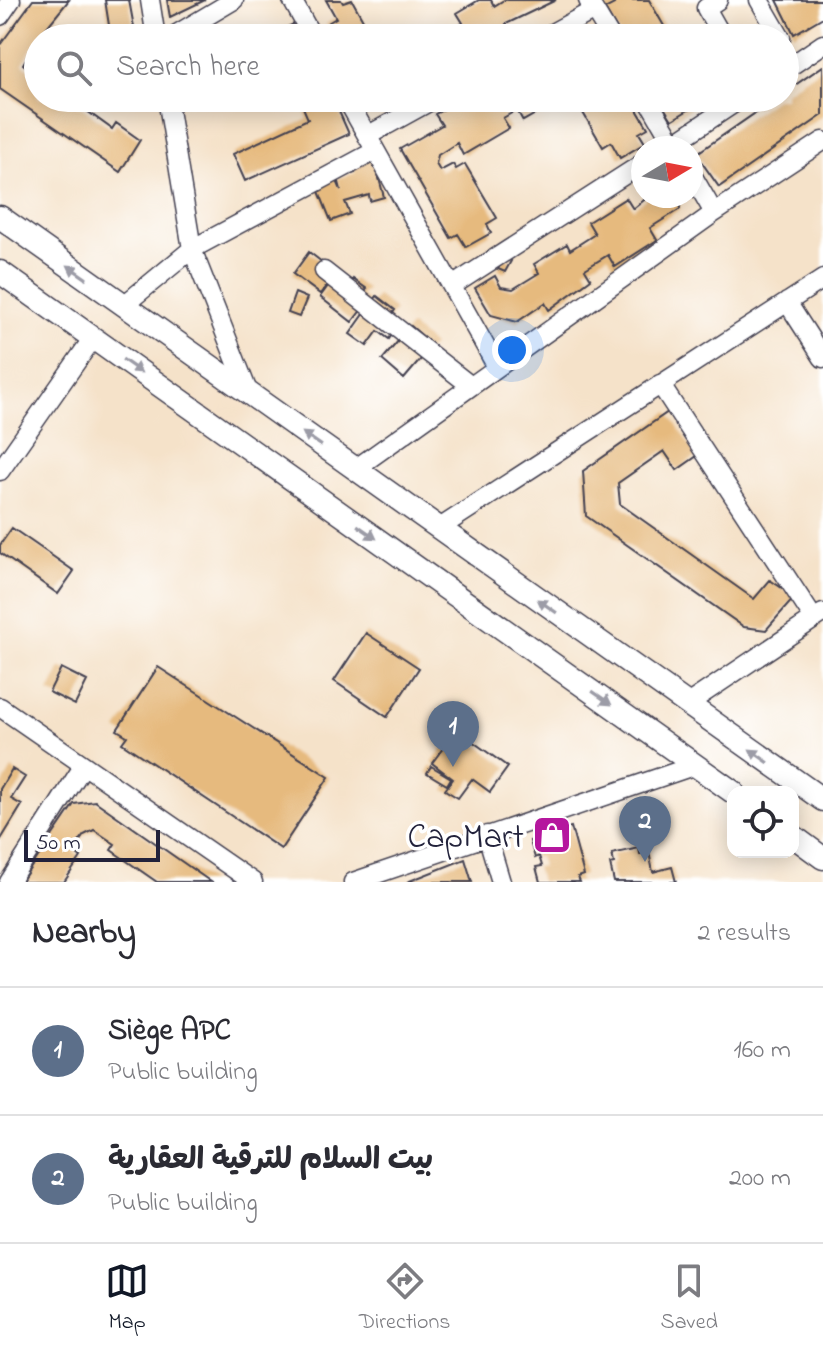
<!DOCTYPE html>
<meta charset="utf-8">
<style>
body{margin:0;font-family:"Indie Flower","Playpen Sans Arabic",sans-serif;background:#f2f2f3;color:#2b2b33}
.controls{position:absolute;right:24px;bottom:24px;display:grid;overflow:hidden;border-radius:16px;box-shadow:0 4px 20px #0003}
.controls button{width:72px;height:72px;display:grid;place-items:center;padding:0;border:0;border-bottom:2px solid #e1e1e2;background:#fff;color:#2b2b33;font:40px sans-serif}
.compass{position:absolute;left:631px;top:136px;width:72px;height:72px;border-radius:50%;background:#fff;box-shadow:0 4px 20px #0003;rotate:80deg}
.scale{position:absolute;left:24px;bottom:20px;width:136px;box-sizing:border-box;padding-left:8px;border:4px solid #22223b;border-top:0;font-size:22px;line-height:28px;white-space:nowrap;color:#22223b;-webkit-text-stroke:6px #fff;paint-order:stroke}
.you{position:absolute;left:512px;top:350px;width:28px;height:28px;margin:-20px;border:6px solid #fff;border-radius:50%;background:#1a73e8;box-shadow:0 0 0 12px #1a73e833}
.badge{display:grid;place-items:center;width:52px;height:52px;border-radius:50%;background:#111827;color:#fff;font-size:26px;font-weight:700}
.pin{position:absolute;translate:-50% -66px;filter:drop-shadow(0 2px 4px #0008)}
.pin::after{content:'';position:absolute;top:42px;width:28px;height:24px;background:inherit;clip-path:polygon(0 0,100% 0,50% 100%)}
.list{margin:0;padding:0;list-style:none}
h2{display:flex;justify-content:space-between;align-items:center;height:104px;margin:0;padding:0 32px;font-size:34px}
h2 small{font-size:26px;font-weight:400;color:#7c7c81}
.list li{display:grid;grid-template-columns:52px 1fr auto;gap:24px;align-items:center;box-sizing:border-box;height:128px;padding:0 32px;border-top:2px solid #e1e1e2}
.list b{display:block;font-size:30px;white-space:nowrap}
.list p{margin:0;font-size:26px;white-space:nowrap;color:#7c7c81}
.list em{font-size:26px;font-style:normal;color:#7c7c81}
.icon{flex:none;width:44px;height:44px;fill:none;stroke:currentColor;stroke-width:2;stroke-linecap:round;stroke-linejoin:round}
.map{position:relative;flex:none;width:823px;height:882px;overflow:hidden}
.search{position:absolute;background:#fff;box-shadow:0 4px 20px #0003;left:24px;right:24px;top:24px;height:88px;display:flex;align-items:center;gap:20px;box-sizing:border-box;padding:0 28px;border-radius:44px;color:#7c7c81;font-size:30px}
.sheet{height:360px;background:#fff}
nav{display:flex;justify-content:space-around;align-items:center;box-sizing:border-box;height:112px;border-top:2px solid #e1e1e2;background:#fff;font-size:22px;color:#7c7c81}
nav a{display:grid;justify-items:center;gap:4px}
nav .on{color:#111827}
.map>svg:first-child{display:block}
.building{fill:#e6ba7e}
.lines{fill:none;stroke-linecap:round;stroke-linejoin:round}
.minor-casing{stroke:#423f50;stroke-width:21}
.tertiary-casing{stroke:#423f50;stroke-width:25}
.minor{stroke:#fff;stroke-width:18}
.tertiary{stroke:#fff;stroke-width:22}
.oneway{fill:#9c9ca7}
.labels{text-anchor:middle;stroke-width:7;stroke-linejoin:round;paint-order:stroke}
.poi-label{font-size:34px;fill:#22223b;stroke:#fff;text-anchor:end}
</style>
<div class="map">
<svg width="823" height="882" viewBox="0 0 823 882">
<rect width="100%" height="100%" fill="#fff"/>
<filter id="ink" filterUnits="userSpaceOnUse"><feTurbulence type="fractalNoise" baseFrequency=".0125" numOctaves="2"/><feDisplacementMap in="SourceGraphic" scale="16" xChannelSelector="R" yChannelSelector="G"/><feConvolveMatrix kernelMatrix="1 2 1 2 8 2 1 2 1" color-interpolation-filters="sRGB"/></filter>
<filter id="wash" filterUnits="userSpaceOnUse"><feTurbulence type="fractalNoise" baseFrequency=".006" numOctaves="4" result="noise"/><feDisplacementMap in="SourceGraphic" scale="32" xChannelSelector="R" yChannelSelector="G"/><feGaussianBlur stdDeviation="1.8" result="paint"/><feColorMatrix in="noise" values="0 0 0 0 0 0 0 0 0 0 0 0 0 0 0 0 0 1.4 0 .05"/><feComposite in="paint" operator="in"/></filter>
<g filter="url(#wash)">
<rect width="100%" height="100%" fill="#f5e2c9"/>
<g id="blocks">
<path class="building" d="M33 0H69L38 38 23 64 38 76V98H69L112 129 116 123 140 140 120 172 0 89V45Z
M105 0H129L136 38H111Z
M167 0H205L170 17Z
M326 0H341L343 3 352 0 373 38H334L326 24 336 18Z
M479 0H491L494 6 504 0H556L506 24 511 33 503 38H416L435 27 440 36 463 23 457 13Z
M612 0H649L671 38H622L605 9 614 4Z
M777 0H823V17L794 34Z
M298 22 306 38H271L270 35Z
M823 66V115L719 187 696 154 777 98H785V92Z
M299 98H333L349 134 245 181 233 154 308 119Z
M464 98H563L523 121 517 110 503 118 509 128 463 155 457 143 438 155 436 164 440 171 453 164 456 169 465 164 497 218 487 224 491 233 466 247 458 234 451 238 400 149 442 125 435 114Z
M592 98H630L648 128 639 133 645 143 620 158 611 142 603 147 582 111 595 103Z
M658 98H708L672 120Z
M372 152 384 197 370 201 369 195 345 202 350 214 331 221 314 179 333 172 341 190 338 178 355 173 351 158Z
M649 196H680V209L650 228 657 240 615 267 608 255 585 269 591 279 549 310 545 303 517 322 491 315 475 288 495 276 501 287 513 289 539 273 534 264 567 244 570 250 595 234 588 222 626 198 633 209Z
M309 252 336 273 320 294 293 274Z
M504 258 511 261 505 272 498 269Z
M336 275 349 285 353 279 367 289 361 296 368 301 352 322 320 297Z
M295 293 307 298 299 317 288 313Z
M377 296 395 310 386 323 395 330 389 339 378 331 367 346 350 334Z
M411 326 433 345 404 379 382 360Z
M668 412 697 456 677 470 664 451 618 483 620 504 754 599 770 580 795 597 766 630 744 627 586 516 583 471Z
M12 528 74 571 58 594 0 553V545Z
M366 633 419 668 387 717 334 681Z
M158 667 329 777 281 849 122 743 127 736 117 730Z
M61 668 87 681 75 705 49 692Z
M465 736 508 767 490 792 472 779 458 798 445 790 453 779 432 763 449 740 458 746Z
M431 766 451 778 447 785 427 773Z
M12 769 25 777 11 799 22 805 0 841V789Z
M95 801 211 882H157L111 850 115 844 94 830 84 835 73 851 81 857 64 882H21L74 804Z
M563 825 564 829 571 827 584 875 578 877 580 882H540L536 867 542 866 539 856 535 858 530 841 536 839 534 833Z
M639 848 640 854 649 852 653 872 672 867 676 882H614L610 864 614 863 612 854Z
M465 859 472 882H407Z"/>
</g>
</g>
<g filter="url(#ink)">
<use href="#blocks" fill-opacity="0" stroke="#423f50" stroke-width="2"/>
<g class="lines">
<defs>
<path id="minor" d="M150 0 156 38
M292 0 313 38
M588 0 611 38
M718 0 706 8 723 38
M759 0 781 38
M0 16 11 0
M170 38 234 0
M543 38 594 10
M785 70 823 44
M167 98 192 249 249 394
M346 98 497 367
M647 98 676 148
M367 136 436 98
M667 148 742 98
M691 173 714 213
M324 271 471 386
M452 286 643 163
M787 302 823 358
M124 305 192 249 375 151
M660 384 814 619
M355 469 714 213 823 141
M0 471 93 338
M438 529 823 279
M686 705 823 613
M0 707 253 882
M487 835 501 882
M9 882 84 765
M353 882 696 765"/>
<path id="tertiary" d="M0 217 823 800
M0 272 733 792
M793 836 823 858"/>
</defs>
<use href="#minor" class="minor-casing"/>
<use href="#tertiary" class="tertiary-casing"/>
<use href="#minor" class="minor"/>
<use href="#tertiary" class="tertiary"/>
</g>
<defs><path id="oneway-solid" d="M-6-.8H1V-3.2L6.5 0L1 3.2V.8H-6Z" transform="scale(2)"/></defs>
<g class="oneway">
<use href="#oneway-solid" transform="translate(77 272) rotate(-145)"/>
<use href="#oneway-solid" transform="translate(132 366) rotate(35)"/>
<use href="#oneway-solid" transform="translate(312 439) rotate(-145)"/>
<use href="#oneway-solid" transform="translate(367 532) rotate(35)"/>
<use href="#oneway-solid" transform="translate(547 606) rotate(-145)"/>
<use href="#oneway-solid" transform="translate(602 698) rotate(35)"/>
<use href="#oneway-solid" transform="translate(759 756) rotate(-145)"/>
</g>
</g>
<defs>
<symbol id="shop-square" viewBox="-11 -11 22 22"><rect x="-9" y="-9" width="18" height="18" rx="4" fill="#b5179e" stroke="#fff"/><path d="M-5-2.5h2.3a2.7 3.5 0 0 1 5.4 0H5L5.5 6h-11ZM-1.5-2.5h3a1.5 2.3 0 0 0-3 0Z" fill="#fff"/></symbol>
</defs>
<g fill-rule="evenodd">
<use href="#shop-square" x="530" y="813" width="44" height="44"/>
</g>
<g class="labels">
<g class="poi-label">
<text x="524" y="847">CapMart</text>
</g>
</g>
</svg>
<div class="controls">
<button><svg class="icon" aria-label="locate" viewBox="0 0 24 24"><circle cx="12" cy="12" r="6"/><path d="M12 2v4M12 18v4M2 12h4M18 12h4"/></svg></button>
</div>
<svg class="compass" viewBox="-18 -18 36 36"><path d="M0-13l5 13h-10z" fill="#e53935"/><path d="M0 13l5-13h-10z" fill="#7c7c81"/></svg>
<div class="scale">50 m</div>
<div class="you"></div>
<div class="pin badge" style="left:453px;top:767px;background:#5c6f8a">1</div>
<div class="pin badge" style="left:645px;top:862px;background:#5c6f8a">2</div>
<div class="search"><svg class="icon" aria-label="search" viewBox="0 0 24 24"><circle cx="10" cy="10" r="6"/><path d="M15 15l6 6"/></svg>Search here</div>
</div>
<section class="sheet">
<h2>Nearby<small>2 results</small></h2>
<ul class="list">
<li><span class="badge" style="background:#5c6f8a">1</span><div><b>Siège APC</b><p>Public building</p></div><em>160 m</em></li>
<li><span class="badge" style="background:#5c6f8a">2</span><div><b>بيت السلام للترقية العقارية</b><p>Public building</p></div><em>200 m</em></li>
</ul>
</section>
<nav>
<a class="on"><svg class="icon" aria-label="map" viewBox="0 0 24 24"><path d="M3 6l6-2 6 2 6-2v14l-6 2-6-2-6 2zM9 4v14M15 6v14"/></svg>Map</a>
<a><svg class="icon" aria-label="directions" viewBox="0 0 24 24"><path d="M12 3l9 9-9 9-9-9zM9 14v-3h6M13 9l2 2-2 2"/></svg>Directions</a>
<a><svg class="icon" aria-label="saved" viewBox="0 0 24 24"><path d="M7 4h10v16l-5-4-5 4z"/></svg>Saved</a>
</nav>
